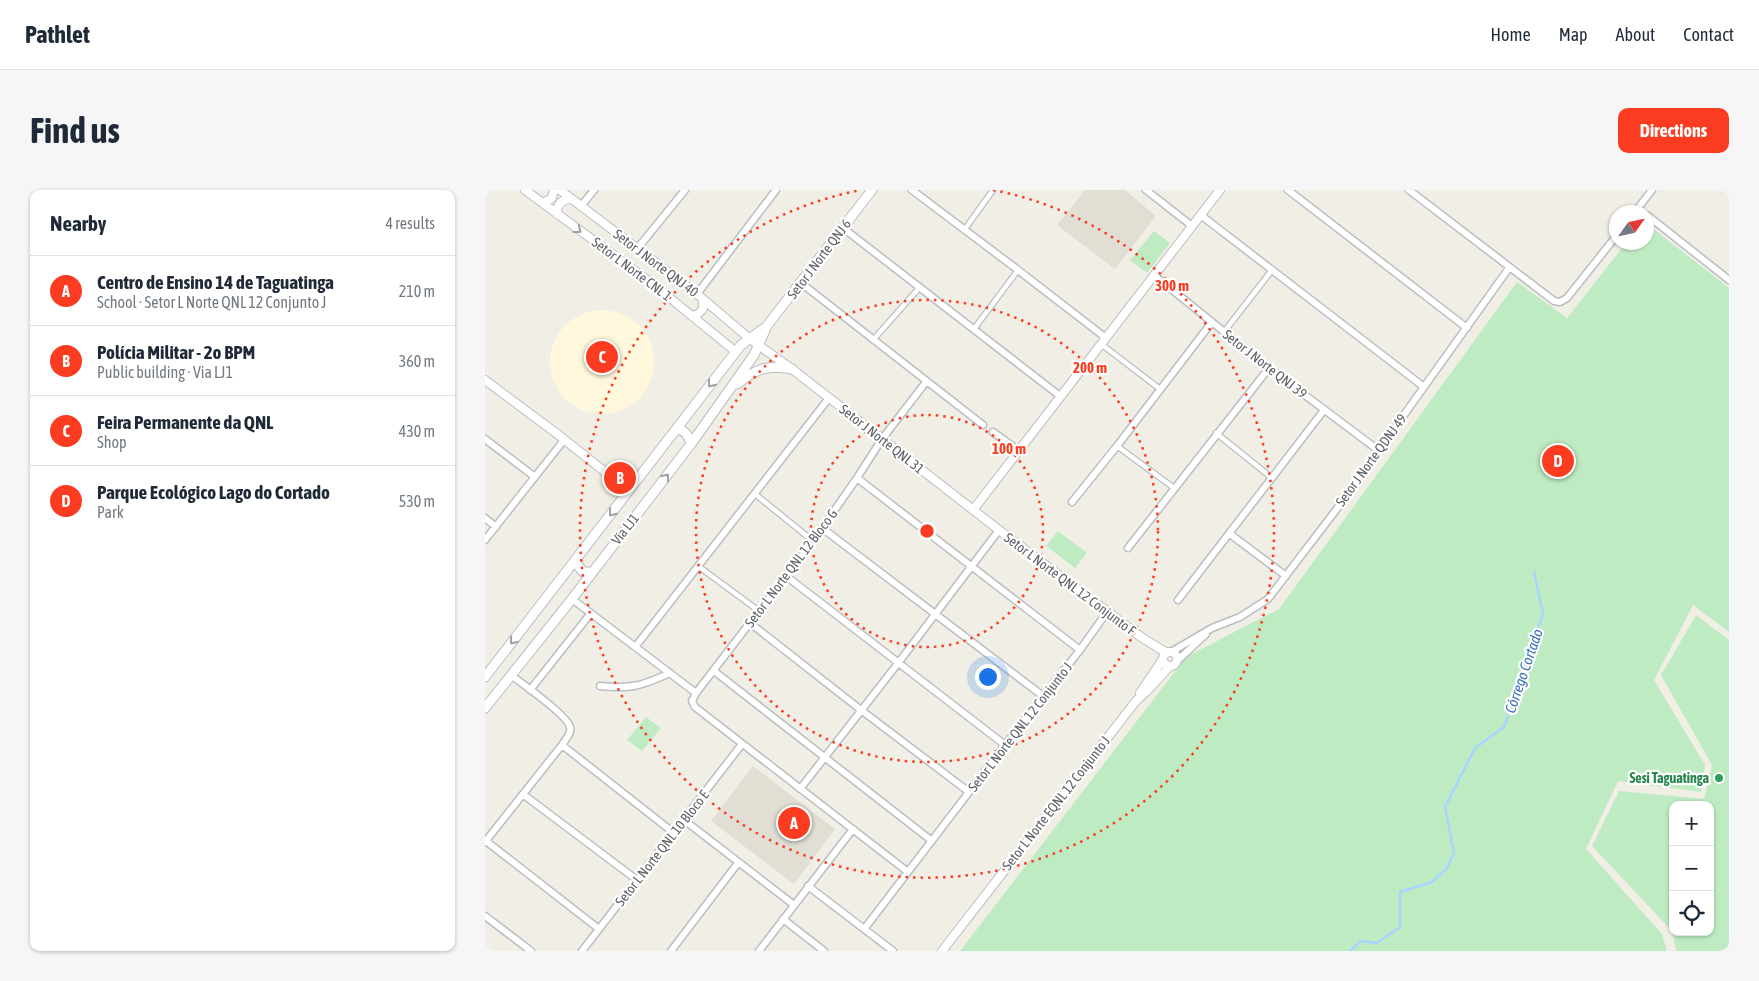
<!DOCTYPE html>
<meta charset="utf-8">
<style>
body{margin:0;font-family:"Asap Condensed",sans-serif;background:#f6f6f7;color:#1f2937}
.controls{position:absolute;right:15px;bottom:15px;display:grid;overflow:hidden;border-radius:10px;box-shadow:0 1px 4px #0004}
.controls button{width:45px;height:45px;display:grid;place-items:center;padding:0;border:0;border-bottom:1px solid #e0e1e3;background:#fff;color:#1f2937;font:25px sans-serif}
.compass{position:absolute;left:1124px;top:15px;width:45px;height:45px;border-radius:50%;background:#fff;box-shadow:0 1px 4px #0004;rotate:56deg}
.you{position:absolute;left:502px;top:486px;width:18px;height:18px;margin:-12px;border:4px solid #fff;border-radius:50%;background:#1a73e8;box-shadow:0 0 0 8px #1a73e833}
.badge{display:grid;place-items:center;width:32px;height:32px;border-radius:50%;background:#fb3c21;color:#fff;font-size:16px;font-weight:700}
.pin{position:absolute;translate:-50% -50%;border:2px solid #fff;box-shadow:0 1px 5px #0006}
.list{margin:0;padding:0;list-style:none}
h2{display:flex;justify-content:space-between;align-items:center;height:65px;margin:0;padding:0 20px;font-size:21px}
h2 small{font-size:16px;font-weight:400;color:#747a83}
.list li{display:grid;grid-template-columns:32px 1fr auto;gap:15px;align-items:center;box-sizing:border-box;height:70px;padding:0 20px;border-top:1px solid #e0e1e3}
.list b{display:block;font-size:19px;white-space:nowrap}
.list p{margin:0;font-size:16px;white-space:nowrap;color:#747a83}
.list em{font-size:16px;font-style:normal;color:#747a83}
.icon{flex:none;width:28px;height:28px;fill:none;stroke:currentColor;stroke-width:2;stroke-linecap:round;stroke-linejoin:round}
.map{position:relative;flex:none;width:1244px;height:761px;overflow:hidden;border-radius:10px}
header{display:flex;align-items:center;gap:30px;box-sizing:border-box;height:70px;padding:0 25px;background:#fff;border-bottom:1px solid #e0e1e3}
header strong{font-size:24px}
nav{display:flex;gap:28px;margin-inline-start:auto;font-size:18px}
.intro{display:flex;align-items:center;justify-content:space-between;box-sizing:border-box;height:120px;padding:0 30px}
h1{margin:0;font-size:35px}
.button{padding:12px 22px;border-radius:10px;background:#fb3c21;color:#fff;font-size:18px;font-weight:700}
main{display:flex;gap:30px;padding:0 30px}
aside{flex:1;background:#fff;border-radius:10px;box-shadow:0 1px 4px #0004}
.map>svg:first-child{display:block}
.commercial{fill:#fff8dc}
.education{fill:#e1ded4}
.green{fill:#bfebc2;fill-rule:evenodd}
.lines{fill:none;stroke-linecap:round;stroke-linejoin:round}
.stream{stroke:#a7d5ff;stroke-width:2.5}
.pedestrian-casing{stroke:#babdc2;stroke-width:7}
.minor-casing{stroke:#babdc2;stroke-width:9}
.tertiary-casing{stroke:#babdc2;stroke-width:10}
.secondary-casing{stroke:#bbbec4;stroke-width:11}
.pedestrian{stroke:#fff;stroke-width:4.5}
.minor{stroke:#fff;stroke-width:6}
.tertiary{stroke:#fff;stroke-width:8}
.secondary{stroke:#fff;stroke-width:9}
.oneway{stroke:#9ea0a4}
.ring{fill:none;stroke:#fb3c21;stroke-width:2.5;stroke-dasharray:2.5 5}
.leisure-dot{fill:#2e9e5b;stroke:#fff;stroke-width:2}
.labels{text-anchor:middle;stroke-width:4.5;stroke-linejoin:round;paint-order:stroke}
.street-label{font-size:14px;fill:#5d6167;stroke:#fff}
.leisure-label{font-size:14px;font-weight:bold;fill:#27864d;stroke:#fff;text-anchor:end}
.water-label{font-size:15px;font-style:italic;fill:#3872bd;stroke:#fff}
.centre{fill:#fb3c21;stroke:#fff;stroke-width:2.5}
.ring-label{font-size:15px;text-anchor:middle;font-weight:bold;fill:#fb3c21;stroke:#fff;stroke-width:4.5;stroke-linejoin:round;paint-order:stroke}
</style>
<header>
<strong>Pathlet</strong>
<nav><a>Home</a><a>Map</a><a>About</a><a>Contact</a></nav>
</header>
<div class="intro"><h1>Find us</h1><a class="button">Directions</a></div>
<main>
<aside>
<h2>Nearby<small>4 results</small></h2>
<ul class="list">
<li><span class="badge">A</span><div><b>Centro de Ensino 14 de Taguatinga</b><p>School · Setor L Norte QNL 12 Conjunto J</p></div><em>210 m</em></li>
<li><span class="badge">B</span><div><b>Polícia Militar - 2o BPM</b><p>Public building · Via LJ1</p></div><em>360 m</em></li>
<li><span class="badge">C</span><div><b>Feira Permanente da QNL</b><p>Shop</p></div><em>430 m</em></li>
<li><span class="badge">D</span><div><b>Parque Ecológico Lago do Cortado</b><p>Park</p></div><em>530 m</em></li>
</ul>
</aside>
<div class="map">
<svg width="1244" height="761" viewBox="0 0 1244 761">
<rect width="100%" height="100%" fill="#f1efe5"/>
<path class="commercial" d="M65 172a52 52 0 1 1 104 0a52 52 0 1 1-104 0Z"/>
<path class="education" d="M600 0H640L671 26 630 79 572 35Z
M268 576 350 639 309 694 226 631Z"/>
<path class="green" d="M1162 34 1244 98V442L1208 415 1169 490 1220 575 1216 602 1133 591 1101 659 1177 744 1182 761H475L701 467 794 419 1032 92 1082 128 1141 53 1162 52Z
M669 41 685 53 662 83 645 70Z
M573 341 602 363 590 378 561 356Z
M1211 425 1244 450V761H1191L1187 741 1107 656 1134 601 1219 609 1227 575 1176 485ZM1188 615H1225V742H1188Z
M161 527 176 538 157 561 142 550Z"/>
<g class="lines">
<path class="stream" d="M865 761 876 751 892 753 915 737V702L947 692 962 678 969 663 960 617 990 558 1019 537 1058 424 1049 382"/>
<defs>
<path id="pedestrian" d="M480 39 508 0
M489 139 533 80
M739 142 787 80
M388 150 435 97
M616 154 675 199
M731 243 787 288
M632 256 689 298
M270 304 328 351
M213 376 274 421"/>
<path id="minor" d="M427 0 533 80 621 148
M661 0 707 36
M803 0 982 138
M924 0 1069 111 1075 112 1082 108 1132 45
M96 16 109 0
M1150 22 1167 0
M1162 25 1244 90
M717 26 939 197
M358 38 575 206
M152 59 200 0
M670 86 784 178 893 260
M316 93 498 235
M212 104 291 0
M508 242 534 261
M0 249 50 287
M372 288 595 460
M587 312 632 256 727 132
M0 328 11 337
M337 338 558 506
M745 344 801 386
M0 350 79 250
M643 358 784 178
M301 386 520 555
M87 409 211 503
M693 410 839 220
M265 433 376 520 484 602
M151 456 344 208
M686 462 727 438 755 427 783 409 851 320 1024 78
M692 471 721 444
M229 481 447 651
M115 496C147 499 156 496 185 483
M45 500 106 423
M77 555 189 643
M315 599 414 472 514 340
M39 605 152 690
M199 630 309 715
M1 651 114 739
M0 652 77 555C80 550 87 543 85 537 83 526 38 494 27 486
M423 682 210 517 207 511 211 503 328 351 372 288 397 249 441 192
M323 696 408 761
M0 726 46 761
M298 729 339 761
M380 738 520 555 595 460 622 422
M97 761 257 554
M186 761 253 673
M274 761 368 639"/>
<path id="tertiary" d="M40 0 169 95 251 162
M75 0 212 104 265 149 307 179 514 340 656 447 682 463
M58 13 67 8 69 0
M72 24C72 14 77 9 87 9
M208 126 213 124 218 119V109
M0 190 71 243 144 301
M488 320 735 0
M678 469a7 7 0 1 1 14 0a7 7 0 1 1-14 0Z
M655 503 678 469
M457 761 651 511 664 499 684 477"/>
<path id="secondary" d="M252 194C271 179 282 174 307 179
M190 241 193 238C201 242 204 246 206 254
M92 368 91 373 98 382H107
M0 487 256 155 281 137 387 0
M0 518 87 409 206 254 269 165 281 138"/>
</defs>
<use href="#pedestrian" class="pedestrian-casing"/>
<use href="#minor" class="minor-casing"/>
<use href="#tertiary" class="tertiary-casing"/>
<use href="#secondary" class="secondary-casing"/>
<use href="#pedestrian" class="pedestrian"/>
<use href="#minor" class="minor"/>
<use href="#tertiary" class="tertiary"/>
<use href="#secondary" class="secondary"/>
</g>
<defs><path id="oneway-chevron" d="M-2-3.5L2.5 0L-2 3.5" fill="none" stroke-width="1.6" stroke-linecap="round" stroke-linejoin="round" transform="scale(1.25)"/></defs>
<g class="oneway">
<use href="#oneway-chevron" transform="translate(93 40) rotate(37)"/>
<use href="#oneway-chevron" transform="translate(226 194) rotate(128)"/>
<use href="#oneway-chevron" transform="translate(181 287) rotate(-52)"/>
<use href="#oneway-chevron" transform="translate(127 323) rotate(128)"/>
<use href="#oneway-chevron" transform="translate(28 451) rotate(128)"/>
</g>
<g class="ring">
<circle cx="442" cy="341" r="116"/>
<circle cx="442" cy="341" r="231"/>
<path d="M508 0A347 347 0 1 1 376 0"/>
</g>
<circle class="leisure-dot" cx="1234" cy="588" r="5"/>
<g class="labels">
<g class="street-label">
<text transform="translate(334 69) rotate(-53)" y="5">Setor J Norte QNJ 6</text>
<text transform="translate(171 73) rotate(37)" y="5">Setor J Norte QNJ 40</text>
<text transform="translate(147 79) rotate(37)" y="5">Setor L Norte CNL 1</text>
<text transform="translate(780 174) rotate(38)" y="5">Setor J Norte QNJ 39</text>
<text transform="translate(397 249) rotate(38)" y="5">Setor J Norte QNL 31</text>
<text transform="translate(886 270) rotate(-54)" y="5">Setor J Norte QDNJ 49</text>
<text transform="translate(140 339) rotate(-52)" y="5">Via LJ1</text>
<text transform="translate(306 378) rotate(-53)" y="5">Setor L Norte QNL 12 Bloco G</text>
<text transform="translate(585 394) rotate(37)" y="5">Setor L Norte QNL 12 Conjunto F</text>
<text transform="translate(535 537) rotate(-52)" y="5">Setor L Norte QNL 12 Conjunto J</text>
<text transform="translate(571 613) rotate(-52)" y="5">Setor L Norte EQNL 12 Conjunto J</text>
<text transform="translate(177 658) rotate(-52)" y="5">Setor L Norte QNL 10 Bloco E</text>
</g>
<g class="leisure-label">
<text x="1224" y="593">Sesi Taguatinga</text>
</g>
<g class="water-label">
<text transform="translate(1039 481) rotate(-71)" y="5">Córrego Cortado</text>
</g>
</g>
<circle cx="442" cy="341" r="8" class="centre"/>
<g class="ring-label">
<text x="687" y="101">300 m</text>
<text x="605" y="183">200 m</text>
<text x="524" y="264">100 m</text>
</g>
</svg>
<div class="controls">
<button>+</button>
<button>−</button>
<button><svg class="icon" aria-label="locate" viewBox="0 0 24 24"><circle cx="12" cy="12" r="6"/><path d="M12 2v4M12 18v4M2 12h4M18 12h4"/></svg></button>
</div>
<svg class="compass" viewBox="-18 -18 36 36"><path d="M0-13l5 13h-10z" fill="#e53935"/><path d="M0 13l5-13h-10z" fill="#747a83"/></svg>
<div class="you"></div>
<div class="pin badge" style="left:309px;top:633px">A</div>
<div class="pin badge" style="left:135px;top:288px">B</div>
<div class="pin badge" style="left:117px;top:167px">C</div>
<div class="pin badge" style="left:1073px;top:271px">D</div>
</div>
</main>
